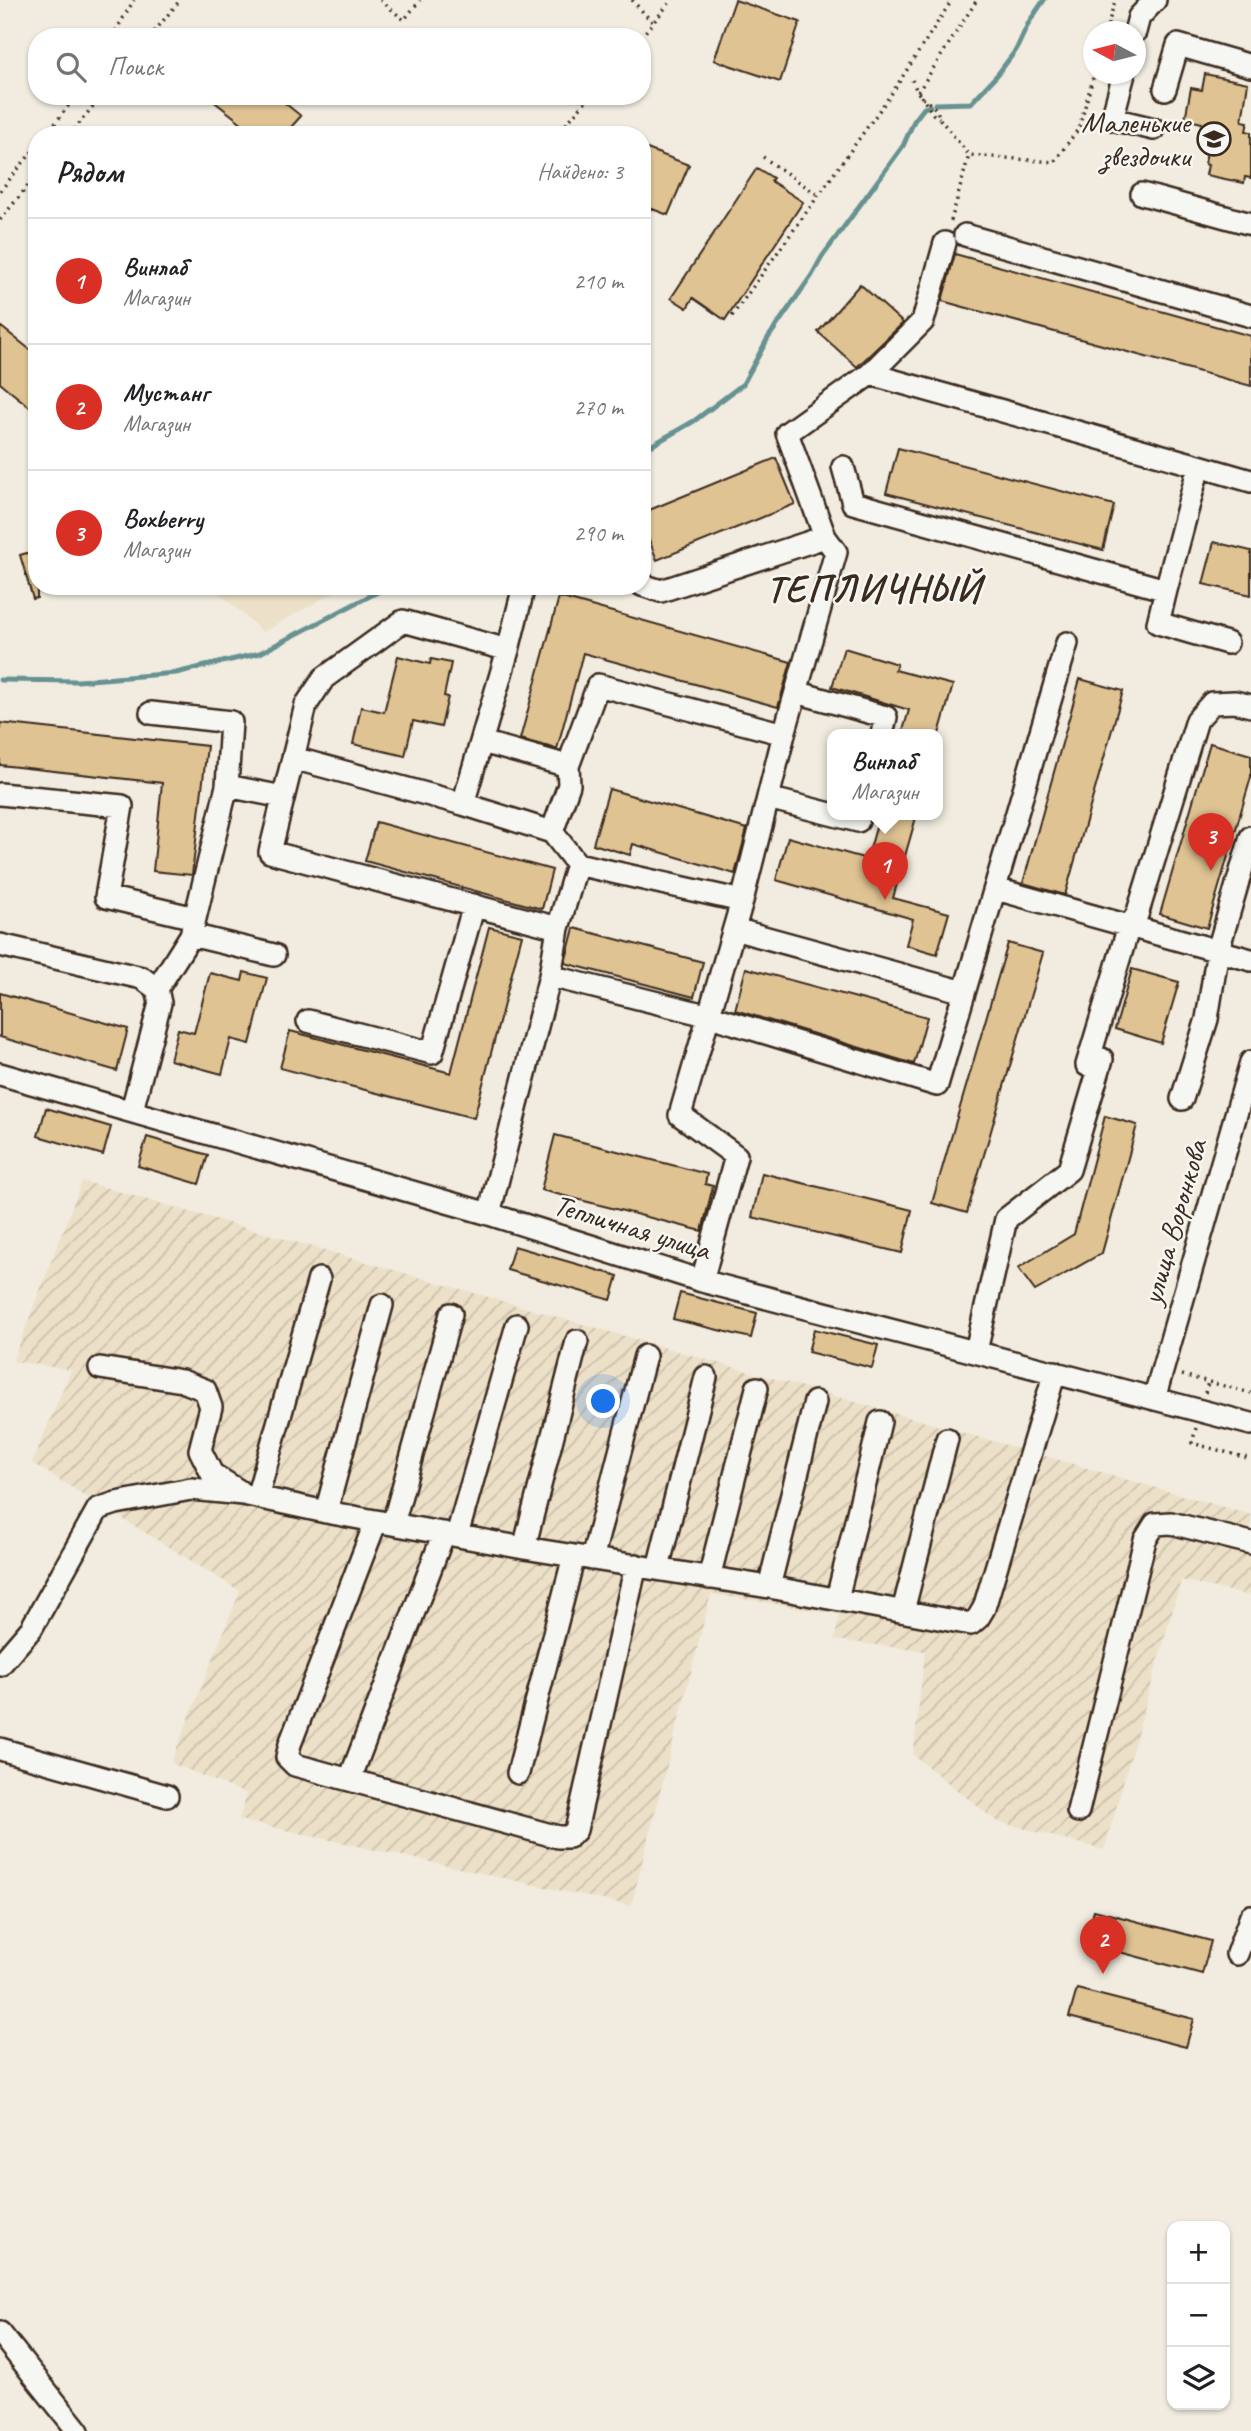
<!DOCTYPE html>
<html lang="ru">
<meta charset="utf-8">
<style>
body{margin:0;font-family:Caveat,sans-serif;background:#f2f2f2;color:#202124}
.controls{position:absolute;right:21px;bottom:21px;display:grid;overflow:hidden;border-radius:14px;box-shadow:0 2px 5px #0004}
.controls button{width:63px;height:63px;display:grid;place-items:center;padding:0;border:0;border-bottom:2px solid #e0e0e0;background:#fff;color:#202124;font:35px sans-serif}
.compass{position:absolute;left:1083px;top:21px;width:63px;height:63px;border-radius:50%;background:#fff;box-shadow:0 2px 5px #0004;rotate:277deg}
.you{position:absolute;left:604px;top:1402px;width:24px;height:24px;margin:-18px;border:5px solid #fff;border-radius:50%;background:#1a73e8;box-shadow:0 0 0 10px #1a73e833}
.badge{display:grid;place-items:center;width:46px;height:46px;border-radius:50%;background:#d93025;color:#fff;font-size:23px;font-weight:700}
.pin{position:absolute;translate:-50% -58px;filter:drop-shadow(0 2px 4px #0008)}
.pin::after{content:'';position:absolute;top:37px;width:24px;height:21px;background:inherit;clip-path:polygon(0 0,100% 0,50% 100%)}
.popup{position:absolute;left:827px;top:729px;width:116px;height:91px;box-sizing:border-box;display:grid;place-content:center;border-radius:14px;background:#fff;filter:drop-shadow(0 2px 5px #0005);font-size:23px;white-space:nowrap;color:#757577}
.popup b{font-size:26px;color:#202124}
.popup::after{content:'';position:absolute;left:50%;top:100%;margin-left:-14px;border:14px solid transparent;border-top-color:#fff}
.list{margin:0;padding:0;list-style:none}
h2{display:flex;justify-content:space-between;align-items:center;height:91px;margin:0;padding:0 28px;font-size:30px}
h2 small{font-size:23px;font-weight:400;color:#757577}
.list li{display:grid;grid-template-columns:46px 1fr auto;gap:21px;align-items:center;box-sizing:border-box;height:126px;padding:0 28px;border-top:2px solid #e0e0e0}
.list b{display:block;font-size:26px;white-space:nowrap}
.list p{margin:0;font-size:23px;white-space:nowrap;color:#757577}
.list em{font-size:23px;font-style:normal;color:#757577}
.icon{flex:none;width:38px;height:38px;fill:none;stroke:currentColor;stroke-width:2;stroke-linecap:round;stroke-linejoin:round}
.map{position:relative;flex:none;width:1251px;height:2431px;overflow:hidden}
.search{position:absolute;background:#fff;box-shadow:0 2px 5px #0004;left:28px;top:28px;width:623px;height:77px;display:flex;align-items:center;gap:18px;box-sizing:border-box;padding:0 24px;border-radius:28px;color:#757577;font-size:26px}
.panel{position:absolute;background:#fff;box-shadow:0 2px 5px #0004;left:28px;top:126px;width:623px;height:469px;border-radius:28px}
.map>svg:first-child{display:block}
.built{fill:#ece0c8}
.industrial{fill:url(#industrial-furrows)}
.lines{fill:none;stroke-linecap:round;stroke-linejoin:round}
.stream{stroke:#689292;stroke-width:5}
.building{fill:#dfc393;stroke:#3b2a1e;stroke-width:2}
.minor-casing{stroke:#3b2a1e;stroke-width:26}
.path{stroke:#3b2a1e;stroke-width:3.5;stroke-dasharray:2 5;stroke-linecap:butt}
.minor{stroke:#f6f6f2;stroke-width:21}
.labels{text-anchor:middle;stroke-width:5;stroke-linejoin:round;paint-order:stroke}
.poi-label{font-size:30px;fill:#3b2a1e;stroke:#f6f6f2;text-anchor:end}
.street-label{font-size:30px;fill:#3b2a1e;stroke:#f6f6f2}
.district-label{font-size:37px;font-weight:bold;letter-spacing:2px;fill:#3b2a1e;stroke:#f6f6f2}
</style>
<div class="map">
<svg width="1251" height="2431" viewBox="0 0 1251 2431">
<defs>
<pattern id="industrial-furrows" width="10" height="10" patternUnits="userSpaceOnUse" patternTransform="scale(1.75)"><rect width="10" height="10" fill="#ece0c8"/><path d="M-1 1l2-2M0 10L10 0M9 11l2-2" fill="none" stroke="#cbc0ab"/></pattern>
</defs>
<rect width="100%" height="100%" fill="#f1ecdf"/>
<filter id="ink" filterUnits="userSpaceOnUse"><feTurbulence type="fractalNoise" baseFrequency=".0143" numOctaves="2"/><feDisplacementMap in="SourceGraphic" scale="14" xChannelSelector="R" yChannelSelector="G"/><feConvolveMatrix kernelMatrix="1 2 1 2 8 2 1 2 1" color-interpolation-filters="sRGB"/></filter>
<g filter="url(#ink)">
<path class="built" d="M211 586H345L263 632Z"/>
<path class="industrial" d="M82 1181 1251 1515V1596L1181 1580 1104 1850 996 1821 913 1755 925 1651 835 1640 839 1614 711 1594 631 1906 239 1820 247 1794 171 1763 240 1591 32 1463 71 1370 13 1361Z"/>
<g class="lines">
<path class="stream" d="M935 104 971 103 998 74 1016 50 1029 22 1044 0
M642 451 694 421 743 384 768 338 812 275 822 257 903 146 914 121 924 108 930 106
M0 680 78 681 176 673 260 653 389 586"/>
</g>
<path class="building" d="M735 0 800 22 780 82 714 60Z
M1205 74 1248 83 1242 121 1248 122 1246 131 1251 132V178L1245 177 1244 183 1206 175 1208 165 1205 164 1210 131 1201 129 1202 123 1185 119 1191 88 1202 90Z
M207 96H276L301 116 284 135H257Z
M642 147 689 165 668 215 642 205Z
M757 168 773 178 771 181 803 202 725 320 693 298 687 308 671 298Z
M955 254 1251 336V386L942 301Z
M860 284 903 323 857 367 818 332Z
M0 326 37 355V413L0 383Z
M898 448 1114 505 1103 550 886 493Z
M776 458 795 504 657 560 642 522V513Z
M1214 542 1251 551V595L1203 584Z
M37 550V598L33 599 20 555Z
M559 597 791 662 778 707 583 653 557 749 520 739Z
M844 648 897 664 895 670 953 685 939 734H902L909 710 832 687Z
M398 656 430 664 431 659 451 663 444 696 448 697 441 727 413 721 405 756 353 744 361 707 384 712Z
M1080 679 1123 691 1065 895 1023 883Z
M0 723 207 746 192 875 153 871 162 783 0 765Z
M1210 743 1251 755V777L1207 928 1160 914Z
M609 789 747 829 735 874 633 844 630 855 593 844Z
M880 814H917L893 898 949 913 937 954 906 945 913 919 776 880 788 837 867 859Z
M376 822 552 870 542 909 365 861Z
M489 927 522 935 474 1118 280 1068 290 1031 451 1073Z
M574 928 703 962 694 997 565 963Z
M1008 943 1043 953 967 1213 932 1203Z
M746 968 927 1017 914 1064 735 1010Z
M1132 969 1179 982 1161 1043 1115 1029Z
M244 972 267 978 250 1044 231 1039 222 1074 170 1060 178 1029 194 1033 210 973 242 981Z
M0 993 128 1029 117 1071 0 1037Z
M46 1108 111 1127 103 1155 38 1136Z
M1105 1116 1137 1125 1102 1253 1035 1291 1018 1268 1074 1234Z
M555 1135 707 1174 705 1184 713 1186 702 1231 541 1190Z
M147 1137 208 1155 199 1184 138 1166Z
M762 1173 912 1210 902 1253 752 1217Z
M514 1246 618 1276 611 1300 507 1270Z
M680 1293 757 1313 751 1338 673 1319Z
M814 1329 878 1345 872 1368 808 1352Z
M1094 1910 1211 1941 1202 1974 1086 1943Z
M1077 1989 1194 2019 1186 2047 1069 2017Z"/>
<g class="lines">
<defs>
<path id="minor" d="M1135 32 1139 17 1155 0
M1124 74 1112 119 1154 129
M1165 89 1178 45 1251 66
M1142 194 1251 224
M965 235 1251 316
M870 374 1199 466
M843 467 853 503 1166 590 1199 466 1251 481
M825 537 787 433 870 374 923 321 945 243
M642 585 661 591 825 537 836 552 784 734 742 901 680 1115 736 1156 702 1281
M524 586 508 650 403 621 324 678 306 705 270 852 558 928
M1166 590 1158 623 1227 643
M796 692 886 717 882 734
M151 713 231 722 227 786
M482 742 568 766
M293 758 463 804 552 832
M0 794 122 806 106 897 195 918
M768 798 858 821 860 814
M463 804 508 650
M577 864 742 901
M996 889 1251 960
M734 929 964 992
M191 935 274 955
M0 945 142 978 157 989 160 1003 132 1110
M550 976 710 1016 937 1085 1067 643
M157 989 191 935 227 786 283 797
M308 1021 432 1053 474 905
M1087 1065 1129 926 1137 915 1197 720 1212 703 1235 702 1251 706
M0 1074 489 1214 702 1281 1251 1424
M1182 1099 1207 1019 1218 950 1251 837
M489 1214 550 976 558 928 577 864 552 832 569 785 568 766 598 685 784 734
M976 1351 1006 1219 1069 1170 1102 1059
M100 1368 182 1381 205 1390 211 1407 200 1450 212 1474 239 1491
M1154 1399 1251 1062
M257 1497 319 1279
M326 1512 382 1305
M376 1521 290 1744 287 1757 295 1765 558 1837H569L576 1830 636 1565
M393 1524 451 1314
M457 1535 517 1325
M524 1548 577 1341
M592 1559 645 1356
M658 1568 706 1377
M709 1578 757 1388
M769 1587 815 1402
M837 1599 880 1422
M903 1611 947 1439
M0 1665 31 1629 98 1509 116 1503 191 1489 243 1494 326 1512 524 1548 769 1587 971 1624 978 1618 984 1608 1055 1372
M0 1749 167 1796
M518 1773 574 1556
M350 1779 444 1533
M1078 1811 1145 1540 1155 1524 1171 1523 1251 1543
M1237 1954 1251 1916
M0 2333 78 2431"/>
</defs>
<use href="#minor" class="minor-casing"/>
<path class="path" d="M380 0 404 20 420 0
M632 0 653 23
M1106 32 1115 0
M112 37 134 0
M150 37 180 0
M641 37 672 0
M912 80C914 84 917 93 921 96 928 104 937 105 939 118L969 155 1054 162 1079 128 1094 74
M918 92 977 0
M921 96 933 114 939 118
M46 135 76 96
M70 135 101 96
M557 135 590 96
M763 157 818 195
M0 191 37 146
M0 220 37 175
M951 221 969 155
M732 316 894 90 952 0
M1182 1375 1251 1393
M1205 1393 1208 1382
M1196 1428 1192 1443 1251 1459"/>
<use href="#minor" class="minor"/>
</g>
</g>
<defs>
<symbol id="school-ring" viewBox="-11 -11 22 22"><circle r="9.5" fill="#f6f6f2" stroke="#3b2a1e" stroke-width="1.5"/><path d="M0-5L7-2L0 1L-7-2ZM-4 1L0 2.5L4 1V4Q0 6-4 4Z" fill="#3b2a1e"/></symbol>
</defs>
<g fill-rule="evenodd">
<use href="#school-ring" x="1195" y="120" width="38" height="38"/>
</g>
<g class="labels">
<g class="poi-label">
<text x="1190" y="132">Маленькие<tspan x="1190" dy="34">звездочки</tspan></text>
</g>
<g class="street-label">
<text transform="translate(1174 1222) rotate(-74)" y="10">улица Воронкова</text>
<text transform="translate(632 1227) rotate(17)" y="10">Тепличная улица</text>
</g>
<g class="district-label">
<text x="874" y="601">ТЕПЛИЧНЫЙ</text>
</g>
</g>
</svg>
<div class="controls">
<button>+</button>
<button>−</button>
<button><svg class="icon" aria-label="layers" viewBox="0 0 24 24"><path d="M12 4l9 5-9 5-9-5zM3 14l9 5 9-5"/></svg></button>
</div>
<svg class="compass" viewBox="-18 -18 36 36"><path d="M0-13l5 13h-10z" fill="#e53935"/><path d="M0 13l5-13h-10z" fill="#757577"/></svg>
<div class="you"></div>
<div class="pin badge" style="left:885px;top:900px">1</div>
<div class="popup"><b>Винлаб</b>Магазин</div>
<div class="pin badge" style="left:1103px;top:1974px">2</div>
<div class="pin badge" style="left:1211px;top:871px">3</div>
<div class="search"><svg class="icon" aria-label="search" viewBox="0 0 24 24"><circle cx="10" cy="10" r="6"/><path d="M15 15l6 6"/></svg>Поиск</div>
<section class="panel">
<h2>Рядом<small>Найдено: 3</small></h2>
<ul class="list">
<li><span class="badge">1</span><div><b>Винлаб</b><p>Магазин</p></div><em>210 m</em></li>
<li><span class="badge">2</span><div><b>Мустанг</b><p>Магазин</p></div><em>270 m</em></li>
<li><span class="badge">3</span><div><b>Boxberry</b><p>Магазин</p></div><em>290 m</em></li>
</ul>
</section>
</div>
